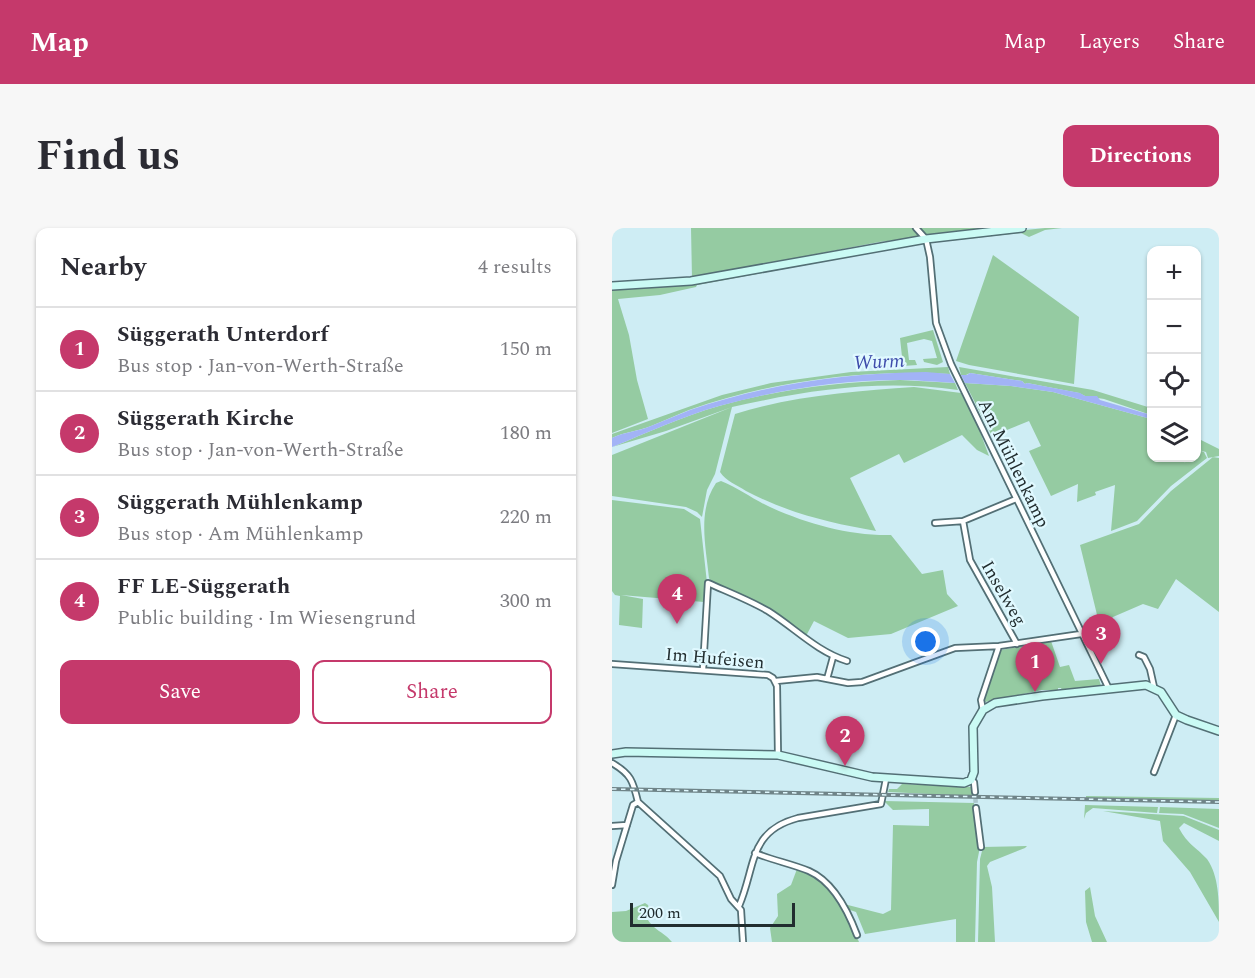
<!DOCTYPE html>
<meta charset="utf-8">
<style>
body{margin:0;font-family:Spectral,serif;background:#f7f7f7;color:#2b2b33}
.controls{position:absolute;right:18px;top:18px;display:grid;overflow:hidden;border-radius:12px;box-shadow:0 2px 4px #0004}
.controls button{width:54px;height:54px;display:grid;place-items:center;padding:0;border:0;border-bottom:2px solid #e1e1e2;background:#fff;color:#2b2b33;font:30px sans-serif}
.scale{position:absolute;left:18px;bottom:15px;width:165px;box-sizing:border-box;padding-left:6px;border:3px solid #212d2f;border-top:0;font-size:16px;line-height:21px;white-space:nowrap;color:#212d2f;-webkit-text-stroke:4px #e0f9ff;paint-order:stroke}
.you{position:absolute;left:314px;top:414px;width:21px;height:21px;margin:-15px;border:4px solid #fff;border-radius:50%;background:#1a73e8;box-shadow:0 0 0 9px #1a73e833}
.badge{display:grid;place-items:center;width:39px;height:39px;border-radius:50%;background:#c5396b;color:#fff;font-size:20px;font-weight:700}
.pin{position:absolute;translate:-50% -50px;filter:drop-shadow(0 2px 3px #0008)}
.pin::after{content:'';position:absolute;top:32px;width:21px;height:18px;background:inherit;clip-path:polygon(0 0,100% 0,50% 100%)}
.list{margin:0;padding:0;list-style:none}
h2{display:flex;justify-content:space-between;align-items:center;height:78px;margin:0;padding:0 24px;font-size:26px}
h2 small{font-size:20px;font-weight:400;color:#7c7c81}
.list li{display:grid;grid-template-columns:39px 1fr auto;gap:18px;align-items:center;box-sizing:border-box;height:84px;padding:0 24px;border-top:2px solid #e1e1e2}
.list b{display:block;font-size:22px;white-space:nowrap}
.list p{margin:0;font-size:20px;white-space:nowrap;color:#7c7c81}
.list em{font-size:20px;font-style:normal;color:#7c7c81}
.actions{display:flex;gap:12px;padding:18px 24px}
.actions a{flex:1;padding:14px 0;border:2px solid #c5396b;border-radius:12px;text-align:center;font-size:21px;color:#c5396b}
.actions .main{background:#c5396b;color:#fff}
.icon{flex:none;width:33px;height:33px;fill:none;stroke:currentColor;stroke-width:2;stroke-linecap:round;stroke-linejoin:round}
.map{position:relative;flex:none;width:607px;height:714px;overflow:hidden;border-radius:12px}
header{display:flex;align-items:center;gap:36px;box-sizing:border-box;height:84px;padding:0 30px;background:#c5396b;color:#fff}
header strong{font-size:28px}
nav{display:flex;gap:33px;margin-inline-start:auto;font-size:21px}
.intro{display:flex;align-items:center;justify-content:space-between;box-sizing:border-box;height:144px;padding:0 36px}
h1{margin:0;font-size:42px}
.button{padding:15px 27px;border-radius:12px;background:#c5396b;color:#fff;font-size:21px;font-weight:700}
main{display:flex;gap:36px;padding:0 36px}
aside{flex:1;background:#fff;border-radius:12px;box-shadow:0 2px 4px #0004}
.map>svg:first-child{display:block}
.green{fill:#95cba2}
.water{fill:#a2b3f6}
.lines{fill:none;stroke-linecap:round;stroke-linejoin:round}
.minor-tunnel{stroke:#abc7cd;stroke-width:4.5;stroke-dasharray:4.5 2;stroke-linecap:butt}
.minor-casing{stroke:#536f75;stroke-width:8}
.secondary-casing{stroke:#536f75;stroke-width:10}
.minor{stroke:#fff;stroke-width:4.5}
.secondary{stroke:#cafaf4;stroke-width:7}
.rail-casing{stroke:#6f8488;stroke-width:4}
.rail{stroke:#e0f9ff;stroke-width:1.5;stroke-dasharray:4.5;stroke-linecap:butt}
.labels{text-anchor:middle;stroke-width:4.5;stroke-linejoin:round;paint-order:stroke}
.street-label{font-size:18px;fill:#212d2f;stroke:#e0f9ff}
.water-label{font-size:20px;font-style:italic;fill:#3e4cab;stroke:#e0f9ff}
</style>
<header>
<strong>Map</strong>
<nav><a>Map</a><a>Layers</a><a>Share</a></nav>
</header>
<div class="intro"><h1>Find us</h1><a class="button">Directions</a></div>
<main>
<aside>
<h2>Nearby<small>4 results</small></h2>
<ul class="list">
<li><span class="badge">1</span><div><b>Süggerath Unterdorf</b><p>Bus stop · Jan-von-Werth-Straße</p></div><em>150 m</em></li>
<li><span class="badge">2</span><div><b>Süggerath Kirche</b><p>Bus stop · Jan-von-Werth-Straße</p></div><em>180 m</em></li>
<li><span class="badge">3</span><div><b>Süggerath Mühlenkamp</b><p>Bus stop · Am Mühlenkamp</p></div><em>220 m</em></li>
<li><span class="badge">4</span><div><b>FF LE-Süggerath</b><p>Public building · Im Wiesengrund</p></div><em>300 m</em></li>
</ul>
<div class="actions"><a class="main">Save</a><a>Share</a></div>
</aside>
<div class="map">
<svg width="607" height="714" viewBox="0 0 607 714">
<rect width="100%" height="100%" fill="#ceedf4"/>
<path class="green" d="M79 0H384L267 14 80 50Z
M433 0H450L433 2 417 9 409 5 336 13 334 10Z
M306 15 309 16 85 57 84 59 48 67 6 71 17 107 25 152 36 191 0 205V61L64 57Z
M381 27 467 89 462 156 357 137 344 133Z
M321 102 331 134 325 137 312 134 311 131 325 130 320 113 312 111 295 115 297 132H303L305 137 291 138 288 110Z
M336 139 338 146C251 141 160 153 77 182 64 187 52 193 39 198 26 203 12 204 0 210V206L110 167 159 155 239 144Z
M347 139 481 162 539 180V187L492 171 473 168 467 165 415 155 413 156 410 153 358 145 352 148 349 147Z
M288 152 343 155 346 162C267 151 197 162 120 179L103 246 95 262 90 289 85 284 74 279 0 268V227L120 179 54 203 0 219C35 205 71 188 107 178 167 161 227 154 288 152Z
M353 155 399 158 441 164 539 191 540 230H577L572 235 579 230H584L585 210 607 221V228L596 230 594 224 586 222 592 224 595 230 559 258 525 293 499 303 503 257 483 264 484 267 465 274 466 256 439 268 417 223 429 218 417 193 380 208Z
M302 159 349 165 367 201 377 228 365 222 350 207 292 235 287 226 238 250 264 303C218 295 176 285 134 263 125 257 114 253 108 244L123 186C179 168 244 163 302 159Z
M601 229 607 230V384L564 351 546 381 531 376 487 395 468 317 527 296 559 263Z
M109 253C127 260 142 272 158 279 195 296 239 308 279 307L310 346 331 342 335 366 346 378 279 406 236 410 202 393 194 408 156 381 100 355 97 350C94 319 85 283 104 255Z
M0 272 72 281 88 291 95 355 92 374 9 367 31 371 30 400 7 397 8 368 3 367 0 363Z
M439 413 448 439 457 437 463 453 487 451 489 458 450 462 449 460H446V462H430L373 474 372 470 389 422Z
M290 556 361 559V568L276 564 277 561H285Z
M474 568 607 570V573L474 570Z
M272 573 362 575 368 619 365 634 363 714H344V691L253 706 244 684 235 681 232 676 271 686 279 682 281 597 317 598V581L281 582Z
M473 577 546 579 545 585 481 580 474 585 472 591Z
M548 579 607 581V600L571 586 547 585Z
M491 583 572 588 607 602V613L572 595 567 600C576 617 583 618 595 631 607 648 607 673 607 694L578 644 551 613 548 593Z
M415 618 413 620 378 634 375 638 380 659 383 714H366L368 631 371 619Z
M185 641C219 653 234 682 247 714H160L158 700 166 688 165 666 179 657Z
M478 659 483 688 495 714H480L474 694 473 663Z
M33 675 36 677 38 683 34 689C43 704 50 702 60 714H0V684L14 683Z"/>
<path class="water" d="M314 144 338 146 343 155C325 154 307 152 288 152 227 152 166 162 107 178 71 188 35 205 0 219V210C12 204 27 203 39 198 52 193 65 187 78 182 154 156 234 145 314 144Z
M358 145 410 153 413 156 415 155 468 165 473 168H485L488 172 539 187V191L441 164 399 158 353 155 349 147H355Z"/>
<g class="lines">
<path class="minor-tunnel" d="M363 564 364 580"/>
<defs>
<path id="minor" d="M304 0 314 11 318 29 324 95 339 136 497 461
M351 293 358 332 405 416
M323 295 351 293 404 271
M527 427 532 429 538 441 542 459
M0 436 156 447 161 450 165 458 166 527
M91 441 96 355C116 364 137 372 156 383 183 400 204 423 235 433
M215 451 221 429
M164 453 205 449 236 455 250 454 343 420 387 418 469 406
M371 482 369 472 387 418
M0 535C19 546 21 553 26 574
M542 544 564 487
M359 552 362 554 363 564
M26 574 108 648 119 671 129 682 131 714
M364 580 369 619
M0 598 15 597
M143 625C160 632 180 636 197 643 222 654 236 683 245 707
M0 657 4 633 21 577 26 574
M127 678C144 639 136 603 186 590L269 576 274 551"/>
<path id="secondary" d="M0 58 79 53 314 11 410 0
M0 526 14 524 166 527 260 549 352 555 359 552 362 544 361 499 371 482 383 475 430 468 534 457 549 464 564 487 575 492 607 503"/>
</defs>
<use href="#minor" class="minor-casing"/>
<use href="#secondary" class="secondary-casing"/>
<use href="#minor" class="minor"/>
<use href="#secondary" class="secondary"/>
<defs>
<path id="rail" d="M0 561 607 574"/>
</defs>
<use href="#rail" class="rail-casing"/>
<use href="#rail" class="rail"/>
</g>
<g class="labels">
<g class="street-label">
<text transform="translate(402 235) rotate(64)" y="6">Am Mühlenkamp</text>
<text transform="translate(392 365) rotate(60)" y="6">Inselweg</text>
<text transform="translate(103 430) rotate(5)" y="6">Im Hufeisen</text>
</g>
<g class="water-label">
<text transform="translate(267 133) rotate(-3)" y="7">Wurm</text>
</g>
</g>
</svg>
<div class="controls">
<button>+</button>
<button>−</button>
<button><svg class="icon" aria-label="locate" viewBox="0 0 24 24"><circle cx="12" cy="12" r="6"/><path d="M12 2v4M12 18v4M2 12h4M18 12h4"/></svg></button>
<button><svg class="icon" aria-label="layers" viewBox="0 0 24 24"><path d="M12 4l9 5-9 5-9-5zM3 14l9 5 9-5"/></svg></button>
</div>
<div class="scale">200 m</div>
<div class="you"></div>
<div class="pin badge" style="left:423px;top:464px">1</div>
<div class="pin badge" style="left:233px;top:538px">2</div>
<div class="pin badge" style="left:489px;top:436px">3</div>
<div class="pin badge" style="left:65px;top:396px">4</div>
</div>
</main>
